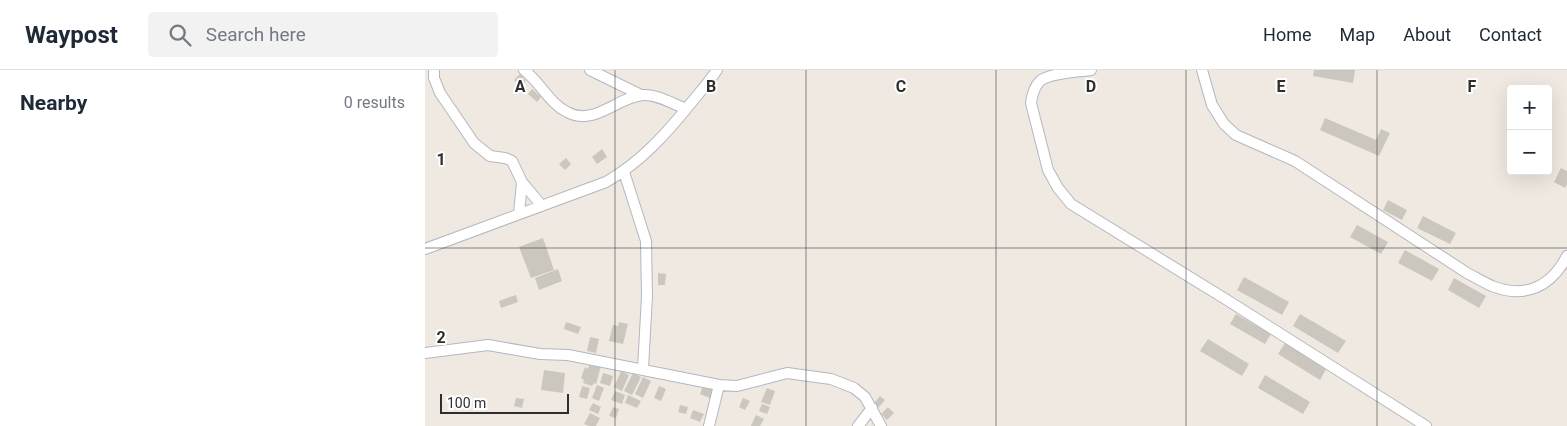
<!DOCTYPE html>
<meta charset="utf-8">
<style>
body{margin:0;font-family:Roboto,sans-serif;background:#f2f2f3;color:#1f2937}
.controls{position:absolute;right:15px;top:15px;display:grid;overflow:hidden;border-radius:5px;box-shadow:0 5px 20px #0002}
.controls button{width:45px;height:45px;display:grid;place-items:center;padding:0;border:0;border-bottom:1px solid #e0e1e3;background:#fff;color:#1f2937;font:25px sans-serif}
.scale{position:absolute;left:15px;bottom:12px;width:129px;box-sizing:border-box;padding-left:5px;border:2px solid #2e2e2e;border-top:0;font-size:14px;line-height:18px;white-space:nowrap;color:#2e2e2e;-webkit-text-stroke:4px #fff;paint-order:stroke}
.list{margin:0;padding:0;list-style:none}
h2{display:flex;justify-content:space-between;align-items:center;height:65px;margin:0;padding:0 20px;font-size:21px}
h2 small{font-size:16px;font-weight:400;color:#747a83}
.icon{flex:none;width:28px;height:28px;fill:none;stroke:currentColor;stroke-width:2;stroke-linecap:round;stroke-linejoin:round}
.map{position:relative;flex:none;width:1142px;height:356px;overflow:hidden}
header{display:flex;align-items:center;gap:30px;box-sizing:border-box;height:70px;padding:0 25px;background:#fff;border-bottom:1px solid #e0e1e3}
header strong{font-size:24px}
nav{display:flex;gap:28px;margin-inline-start:auto;font-size:18px}
.search{width:350px;height:45px;background:#f2f2f3;display:flex;align-items:center;gap:12px;box-sizing:border-box;padding:0 18px;border-radius:5px;color:#747a83;font-size:19px}
main{display:flex}
aside{flex:1;background:#fff}
.map>svg:first-child{display:block}
.building{fill:#cbc7bf}
.lines{fill:none;stroke-linecap:round;stroke-linejoin:round}
.street-casing{stroke:#b4b7c1;stroke-width:12}
.street{stroke:#fff;stroke-width:10}
.grid{fill:none;stroke:#2e2e2e;stroke-width:1;stroke-opacity:0.55}
.grid-label{font-size:16px;text-anchor:middle;font-weight:bold;fill:#2e2e2e;stroke:#fff;stroke-width:4;stroke-linejoin:round;paint-order:stroke}
</style>
<header>
<strong>Waypost</strong>
<div class="search"><svg class="icon" aria-label="search" viewBox="0 0 24 24"><circle cx="10" cy="10" r="6"/><path d="M15 15l6 6"/></svg>Search here</div>
<nav><a>Home</a><a>Map</a><a>About</a><a>Contact</a></nav>
</header>
<main>
<aside>
<h2>Nearby<small>0 results</small></h2>
<ul class="list">
</ul>
</aside>
<div class="map">
<svg width="1142" height="356" viewBox="0 0 1142 356">
<rect width="100%" height="100%" fill="#efe9e1"/>
<path class="building" d="M889 0H930L928 13 888 6Z
M95 4 101 11 95 17 89 10Z
M107 19 116 27 112 32 103 24Z
M900 48 951 70 956 59 965 63 954 86 895 60Z
M177 79 182 87 172 94 167 87Z
M141 88 146 94 140 100 134 94Z
M1136 98 1142 101V114L1140 118 1129 112Z
M963 130 982 140 977 150 958 140Z
M998 146 1031 163 1025 174 992 158Z
M932 155 963 172 956 184 925 167Z
M118 168 129 200 106 208 94 177Z
M980 180 1014 199 1007 211 973 193Z
M133 199 137 211 114 220 110 208Z
M233 203 241 204 240 215H233Z
M819 207 864 232 857 245 812 220Z
M1029 208 1061 226 1054 238 1023 220Z
M91 225 93 232 76 238 74 231Z
M811 244 846 264 840 274 805 254Z
M875 244 921 271 913 283 868 256Z
M141 252 156 257 153 264 139 259Z
M194 252 203 254 198 274 184 271 188 255 193 256Z
M165 267 174 269 171 283 162 281Z
M783 269 824 294 817 306 775 281Z
M860 273 901 299 895 310 853 284Z
M165 292 176 296 171 314 169 313 167 316 158 313 159 310 156 308 160 297 163 299Z
M119 300 140 303 138 323 116 320Z
M196 301 204 305 197 321 189 317Z
M178 303 188 306 185 316 175 313Z
M208 303 216 307 207 325 199 321Z
M840 305 885 332 878 344 833 318Z
M218 307 226 311 218 328 210 324Z
M172 315 179 318 174 331 167 328Z
M157 316 165 318 162 329 154 327Z
M234 316 241 319 236 331 229 328Z
M278 316 290 320 287 329 275 324Z
M342 318 350 321 345 335 336 332Z
M190 321 200 325 197 334 186 330Z
M203 325 216 331 212 338 200 333Z
M455 326 460 330 453 338 449 333Z
M91 328 99 329 97 338 89 336Z
M318 328 325 331 320 340 314 337Z
M168 333 176 337 173 344 164 340Z
M337 334 345 337 342 344 334 341Z
M255 335 263 337 261 344 253 342Z
M188 337 194 339 191 348 184 346Z
M463 337 469 343 462 350 456 344Z
M268 340 279 344 275 352 265 348Z
M165 343 175 348 171 356H164L159 354Z
M331 345 339 349 335 356H326Z"/>
<g class="lines">
<defs>
<path id="street" d="M9 0V8L15 23 49 73 65 86 80 88 87 91 97 112 117 136
M99 0C115 12 124 33 142 42 169 57 192 27 218 25 232 24 248 34 261 39
M165 0 216 25
M666 0C654 2 624 3 615 11 609 17 607 25 606 33L623 100 633 118 646 134 802 230 1001 356
M777 0 787 35 799 54 811 65 870 91 1042 203C1050 207 1058 212 1067 216 1100 229 1126 217 1142 186
M199 102 221 171 222 226 218 299
M94 144 97 112
M0 179 181 112C216 92 241 64 266 33 275 22 284 12 292 0
M0 283 63 275 115 284 143 285 294 315 312 316 362 303 406 309 429 318 440 327 456 356
M284 356 294 315
M433 356 447 338"/>
</defs>
<use href="#street" class="street-casing"/>
<use href="#street" class="street"/>
</g>
<path class="grid" d="M190 0V356M381 0V356M571 0V356M761 0V356M952 0V356M0 178H1142"/>
<g class="grid-label">
<text x="95" y="22">A</text>
<text x="286" y="22">B</text>
<text x="476" y="22">C</text>
<text x="666" y="22">D</text>
<text x="856" y="22">E</text>
<text x="1047" y="22">F</text>
<text x="16" y="95">1</text>
<text x="16" y="273">2</text>
</g>
</svg>
<div class="controls">
<button>+</button>
<button>−</button>
</div>
<div class="scale">100 m</div>
</div>
</main>
